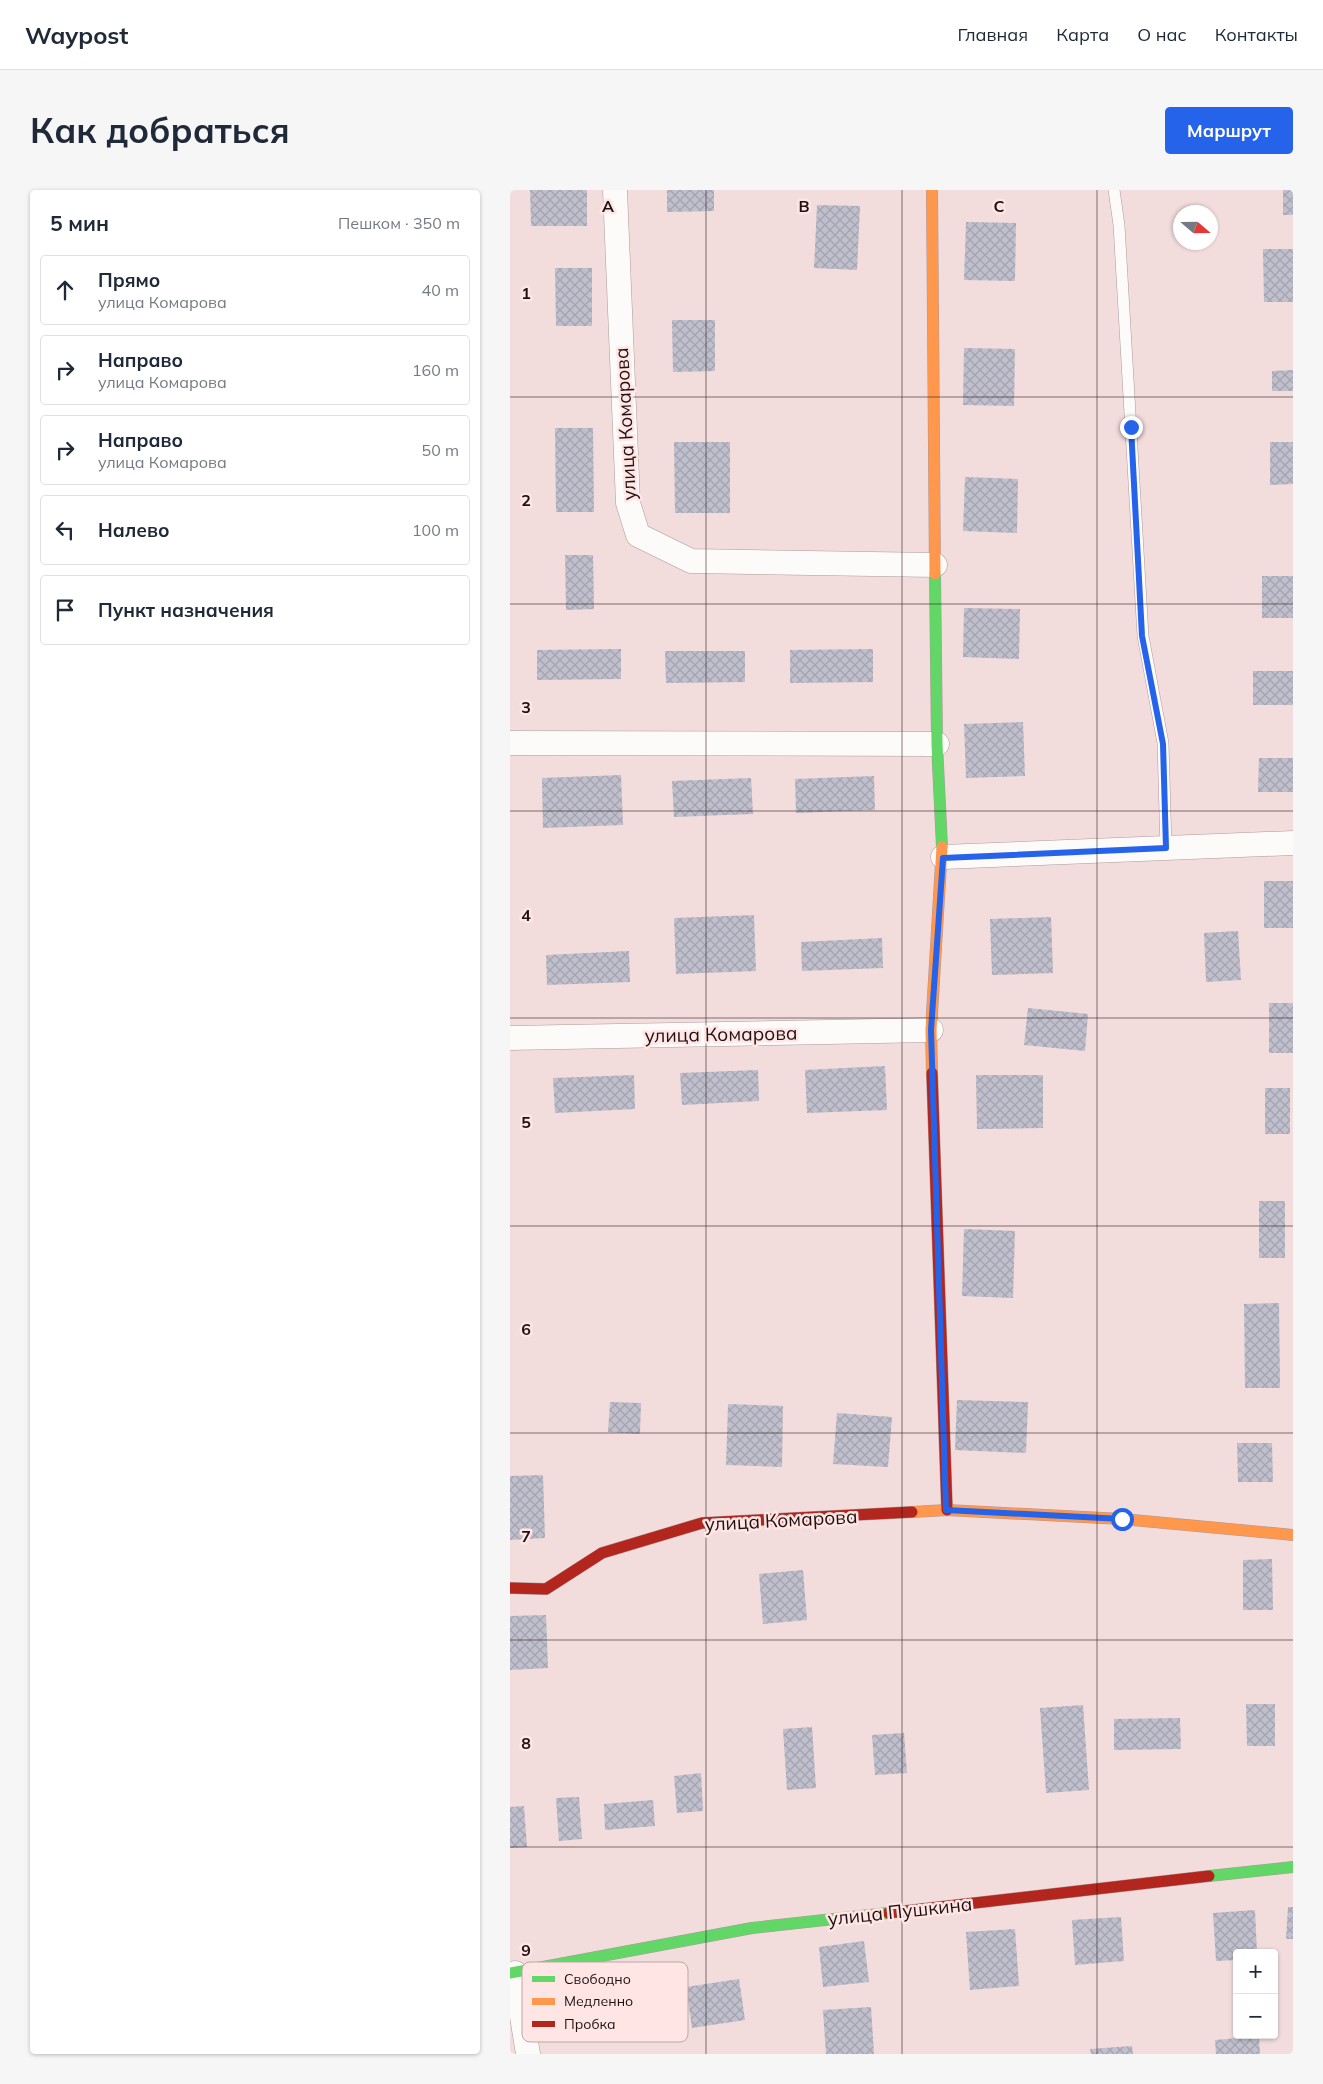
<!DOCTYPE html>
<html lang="ru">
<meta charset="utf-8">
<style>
body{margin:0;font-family:Mulish,sans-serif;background:#f6f6f7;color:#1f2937}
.controls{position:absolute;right:15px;bottom:15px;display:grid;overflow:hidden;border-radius:5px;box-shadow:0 1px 4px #0004}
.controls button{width:45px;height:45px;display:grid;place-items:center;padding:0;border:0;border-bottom:1px solid #e0e1e3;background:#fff;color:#1f2937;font:25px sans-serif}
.compass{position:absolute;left:663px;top:15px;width:45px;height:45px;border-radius:50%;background:#fff;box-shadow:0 1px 4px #0004;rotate:110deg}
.stop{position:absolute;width:15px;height:15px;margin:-11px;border:4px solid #2563eb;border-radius:50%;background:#fff}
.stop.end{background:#2563eb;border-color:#fff;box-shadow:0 1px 5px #0008}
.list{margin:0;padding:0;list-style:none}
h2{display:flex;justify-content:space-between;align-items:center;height:65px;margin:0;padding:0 20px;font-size:21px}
h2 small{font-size:16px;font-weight:400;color:#747a83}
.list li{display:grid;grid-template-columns:32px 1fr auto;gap:15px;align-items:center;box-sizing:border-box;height:70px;margin:0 10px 10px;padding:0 10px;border:1px solid #e0e1e3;border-radius:5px}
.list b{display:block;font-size:19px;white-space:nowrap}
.list p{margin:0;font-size:16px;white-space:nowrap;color:#747a83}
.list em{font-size:16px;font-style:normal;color:#747a83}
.icon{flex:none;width:28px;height:28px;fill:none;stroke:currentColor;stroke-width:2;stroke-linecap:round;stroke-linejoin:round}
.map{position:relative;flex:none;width:783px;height:1864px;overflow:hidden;border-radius:5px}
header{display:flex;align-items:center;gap:30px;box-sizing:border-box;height:70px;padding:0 25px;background:#fff;border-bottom:1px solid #e0e1e3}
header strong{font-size:24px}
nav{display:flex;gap:28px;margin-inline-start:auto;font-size:18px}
.intro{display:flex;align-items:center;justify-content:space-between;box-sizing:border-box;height:120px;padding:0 30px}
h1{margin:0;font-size:35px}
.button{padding:12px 22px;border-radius:5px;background:#2563eb;color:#fff;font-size:18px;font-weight:700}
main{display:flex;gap:30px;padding:0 30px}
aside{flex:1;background:#fff;border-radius:5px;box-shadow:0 1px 4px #0004}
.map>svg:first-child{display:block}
.building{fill:url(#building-cross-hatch)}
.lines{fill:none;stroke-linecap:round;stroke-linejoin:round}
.lane-casing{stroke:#ac9b9b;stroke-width:12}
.street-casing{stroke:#ac9b9b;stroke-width:25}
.fast-casing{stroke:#ac9b9b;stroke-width:12}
.slow-casing{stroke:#ac9b9b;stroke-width:12}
.jam-casing{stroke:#ac9b9b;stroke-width:12}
.lane{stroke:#fdfafa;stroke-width:11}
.street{stroke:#fdfafa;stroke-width:24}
.fast{stroke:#63d668;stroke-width:11}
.slow{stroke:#ff974d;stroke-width:11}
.jam{stroke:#b3261e;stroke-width:11}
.route{stroke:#2563eb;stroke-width:6}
.grid{fill:none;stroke:#201212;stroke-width:1;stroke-opacity:0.55}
.labels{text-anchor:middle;stroke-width:5;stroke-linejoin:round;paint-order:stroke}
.street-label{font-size:19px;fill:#201212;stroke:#ffe5e4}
.key{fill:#ffe5e4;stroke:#bca6a5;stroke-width:1}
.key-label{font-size:14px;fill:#201212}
.grid-label{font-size:16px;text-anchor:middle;font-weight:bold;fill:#201212;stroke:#ffe5e4;stroke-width:5;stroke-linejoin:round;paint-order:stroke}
</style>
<header>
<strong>Waypost</strong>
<nav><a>Главная</a><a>Карта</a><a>О нас</a><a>Контакты</a></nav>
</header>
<div class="intro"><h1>Как добраться</h1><a class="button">Маршрут</a></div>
<main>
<aside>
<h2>5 мин<small>Пешком · 350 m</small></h2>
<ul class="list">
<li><svg class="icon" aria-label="ahead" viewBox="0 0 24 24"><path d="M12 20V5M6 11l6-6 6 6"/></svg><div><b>Прямо</b><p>улица Комарова</p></div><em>40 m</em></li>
<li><svg class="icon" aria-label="right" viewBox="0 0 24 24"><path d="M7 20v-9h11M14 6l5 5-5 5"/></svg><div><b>Направо</b><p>улица Комарова</p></div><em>160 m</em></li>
<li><svg class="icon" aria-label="right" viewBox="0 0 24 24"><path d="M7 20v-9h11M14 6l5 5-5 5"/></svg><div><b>Направо</b><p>улица Комарова</p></div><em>50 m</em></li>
<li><svg class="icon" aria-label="left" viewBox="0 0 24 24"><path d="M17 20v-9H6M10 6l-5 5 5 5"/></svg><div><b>Налево</b></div><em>100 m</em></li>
<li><svg class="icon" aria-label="arrive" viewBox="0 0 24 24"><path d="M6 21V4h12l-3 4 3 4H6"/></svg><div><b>Пункт назначения</b></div></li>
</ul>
</aside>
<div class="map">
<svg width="783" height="1864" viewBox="0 0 783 1864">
<defs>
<pattern id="building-cross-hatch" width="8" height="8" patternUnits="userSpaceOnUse" patternTransform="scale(1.25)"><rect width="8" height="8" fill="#bfbfcd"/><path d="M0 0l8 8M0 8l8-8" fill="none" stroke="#a4a3af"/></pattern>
</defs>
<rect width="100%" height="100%" fill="#f3dcdc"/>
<path class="building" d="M20 0H77V36H21Z
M157 0H204V21L157 22Z
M773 0H783V25H773Z
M307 15 350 16 347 80 304 78Z
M456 32 506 33 505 91 454 90Z
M753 59H783V112H754Z
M45 78H82V136H46Z
M162 130H205V181L163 182Z
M454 158 505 159 504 216 453 215Z
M783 180V201H762V181Z
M45 238H83L84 322H46Z
M164 252H220V323H165Z
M760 252H783V294L760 295Z
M455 287 508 289 507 343 453 341Z
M55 365H83L84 419 56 420Z
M752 386H783V428H752Z
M454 418 510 419 509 469 453 467Z
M111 459V489L27 490V460Z
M363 459V492L280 493V460Z
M155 461H235V492L156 493Z
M743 481H783V515H743Z
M513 532 515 586 456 588 454 534Z
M749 568H783V602H748Z
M111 585 113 635 33 638 32 588Z
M364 586 365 620 286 623 285 589Z
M241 588 243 624 164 627 162 591Z
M754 691H783V738H754Z
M244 725 246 781 166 784 164 728Z
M541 727 543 783 482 785 480 729Z
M728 741 731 790 696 792 694 743Z
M372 748 373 778 292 781 291 752Z
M119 761 120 792 37 795 36 765Z
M759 813H783V863H759Z
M518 818 578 824 575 861 514 855Z
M375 876 377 920 297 923 295 880Z
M248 880 249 911 172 915 170 883Z
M124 885 125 919 45 923 43 888Z
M466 885H533V938L467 939Z
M755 898H780V944H755Z
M749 1011H775V1068H749Z
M454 1039 505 1041 503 1108 452 1106Z
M769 1113 770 1198H735L734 1114Z
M447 1210 518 1212 516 1263 445 1260Z
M100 1212 131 1213 130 1244 98 1242Z
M218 1214 273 1216 272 1277 216 1275Z
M327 1223 382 1227 378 1277 323 1274Z
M727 1253H762L763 1292H728Z
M33 1285 35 1348 0 1350V1286Z
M762 1369 763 1420H733V1370Z
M293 1380 297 1430 253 1434 249 1384Z
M36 1425 38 1478 0 1480V1426Z
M736 1514H765V1556H737Z
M573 1515 579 1600 536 1603 530 1518Z
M670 1528 671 1559 604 1560V1529Z
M302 1537 306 1598 277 1600 273 1539Z
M394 1543 397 1583 365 1585 362 1545Z
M191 1583 193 1621 167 1623 164 1586Z
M69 1607 72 1649 49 1651 46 1608Z
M143 1610 145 1636 95 1640 94 1614Z
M14 1616 17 1657 0 1658V1617Z
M778 1717H783V1749H776Z
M745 1720 747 1763H727V1770L706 1771 703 1723Z
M611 1727 614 1771 565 1775 562 1730Z
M505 1739 509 1796 460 1800 456 1742Z
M354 1751 359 1792 313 1797 309 1757Z
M229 1789 235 1830 182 1838 176 1797Z
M361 1817 364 1864H316L313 1820Z
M749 1846 750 1864H706L705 1850Z
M622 1856 623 1864H581L580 1859Z"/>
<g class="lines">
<defs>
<path id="lane" d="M604 0 609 35 633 446 653 553 656 658"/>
<path id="street" d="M105 0 118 313 128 345 181 371 425 375
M0 553 427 554
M433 667 783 653
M0 848 421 840
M5 1783 18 1864"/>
<path id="fast" d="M425 384 427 554 432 657
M699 1686 783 1677
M0 1783 242 1738 378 1723"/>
<path id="slow" d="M422 0 425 384
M422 883 421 840 432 657
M402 1322 437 1320 612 1329 783 1345"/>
<path id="jam" d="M422 883 437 1320
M0 1398 36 1399 92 1363 192 1333 402 1322
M378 1723 699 1686"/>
</defs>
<use href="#lane" class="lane-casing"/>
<use href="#street" class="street-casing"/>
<use href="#fast" class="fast-casing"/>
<use href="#slow" class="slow-casing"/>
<use href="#jam" class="jam-casing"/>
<use href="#lane" class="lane"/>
<use href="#street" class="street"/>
<use href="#fast" class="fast"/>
<use href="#slow" class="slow"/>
<use href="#jam" class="jam"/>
</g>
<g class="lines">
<path class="route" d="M612 1329 436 1320 421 840 433 668 656 658 653 554 632 446 621 237"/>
</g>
<path class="grid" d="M196 0V1864M392 0V1864M587 0V1864M0 207H783M0 414H783M0 621H783M0 828H783M0 1036H783M0 1243H783M0 1450H783M0 1657H783"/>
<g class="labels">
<g class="street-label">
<text transform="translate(115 234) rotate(-93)" y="7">улица Комарова</text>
<text transform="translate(211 844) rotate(-1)" y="7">улица Комарова</text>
<text transform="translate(271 1330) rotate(-3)" y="7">улица Комарова</text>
<text transform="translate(390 1721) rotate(-6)" y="7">улица Пушкина</text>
</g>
</g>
<rect x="12" y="1772" width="166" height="80" rx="8" class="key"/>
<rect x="22" y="1786" width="23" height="6" fill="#63d668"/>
<rect x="22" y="1808" width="23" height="7" fill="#ff974d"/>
<rect x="22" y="1831" width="23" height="6" fill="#b3261e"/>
<g class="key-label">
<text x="54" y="1794">Свободно</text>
<text x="54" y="1816">Медленно</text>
<text x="54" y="1839">Пробка</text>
</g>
<g class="grid-label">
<text x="98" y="22">A</text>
<text x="294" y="22">B</text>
<text x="489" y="22">C</text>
<text x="16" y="109">1</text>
<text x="16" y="316">2</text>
<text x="16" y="523">3</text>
<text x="16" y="731">4</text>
<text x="16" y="938">5</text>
<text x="16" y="1145">6</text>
<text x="16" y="1352">7</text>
<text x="16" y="1559">8</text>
<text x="16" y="1766">9</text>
</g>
</svg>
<div class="controls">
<button>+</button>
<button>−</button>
</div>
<svg class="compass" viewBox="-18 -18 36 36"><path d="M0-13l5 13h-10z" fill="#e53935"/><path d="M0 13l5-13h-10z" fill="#747a83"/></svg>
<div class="stop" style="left:612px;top:1329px"></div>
<div class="stop end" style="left:621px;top:237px"></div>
</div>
</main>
